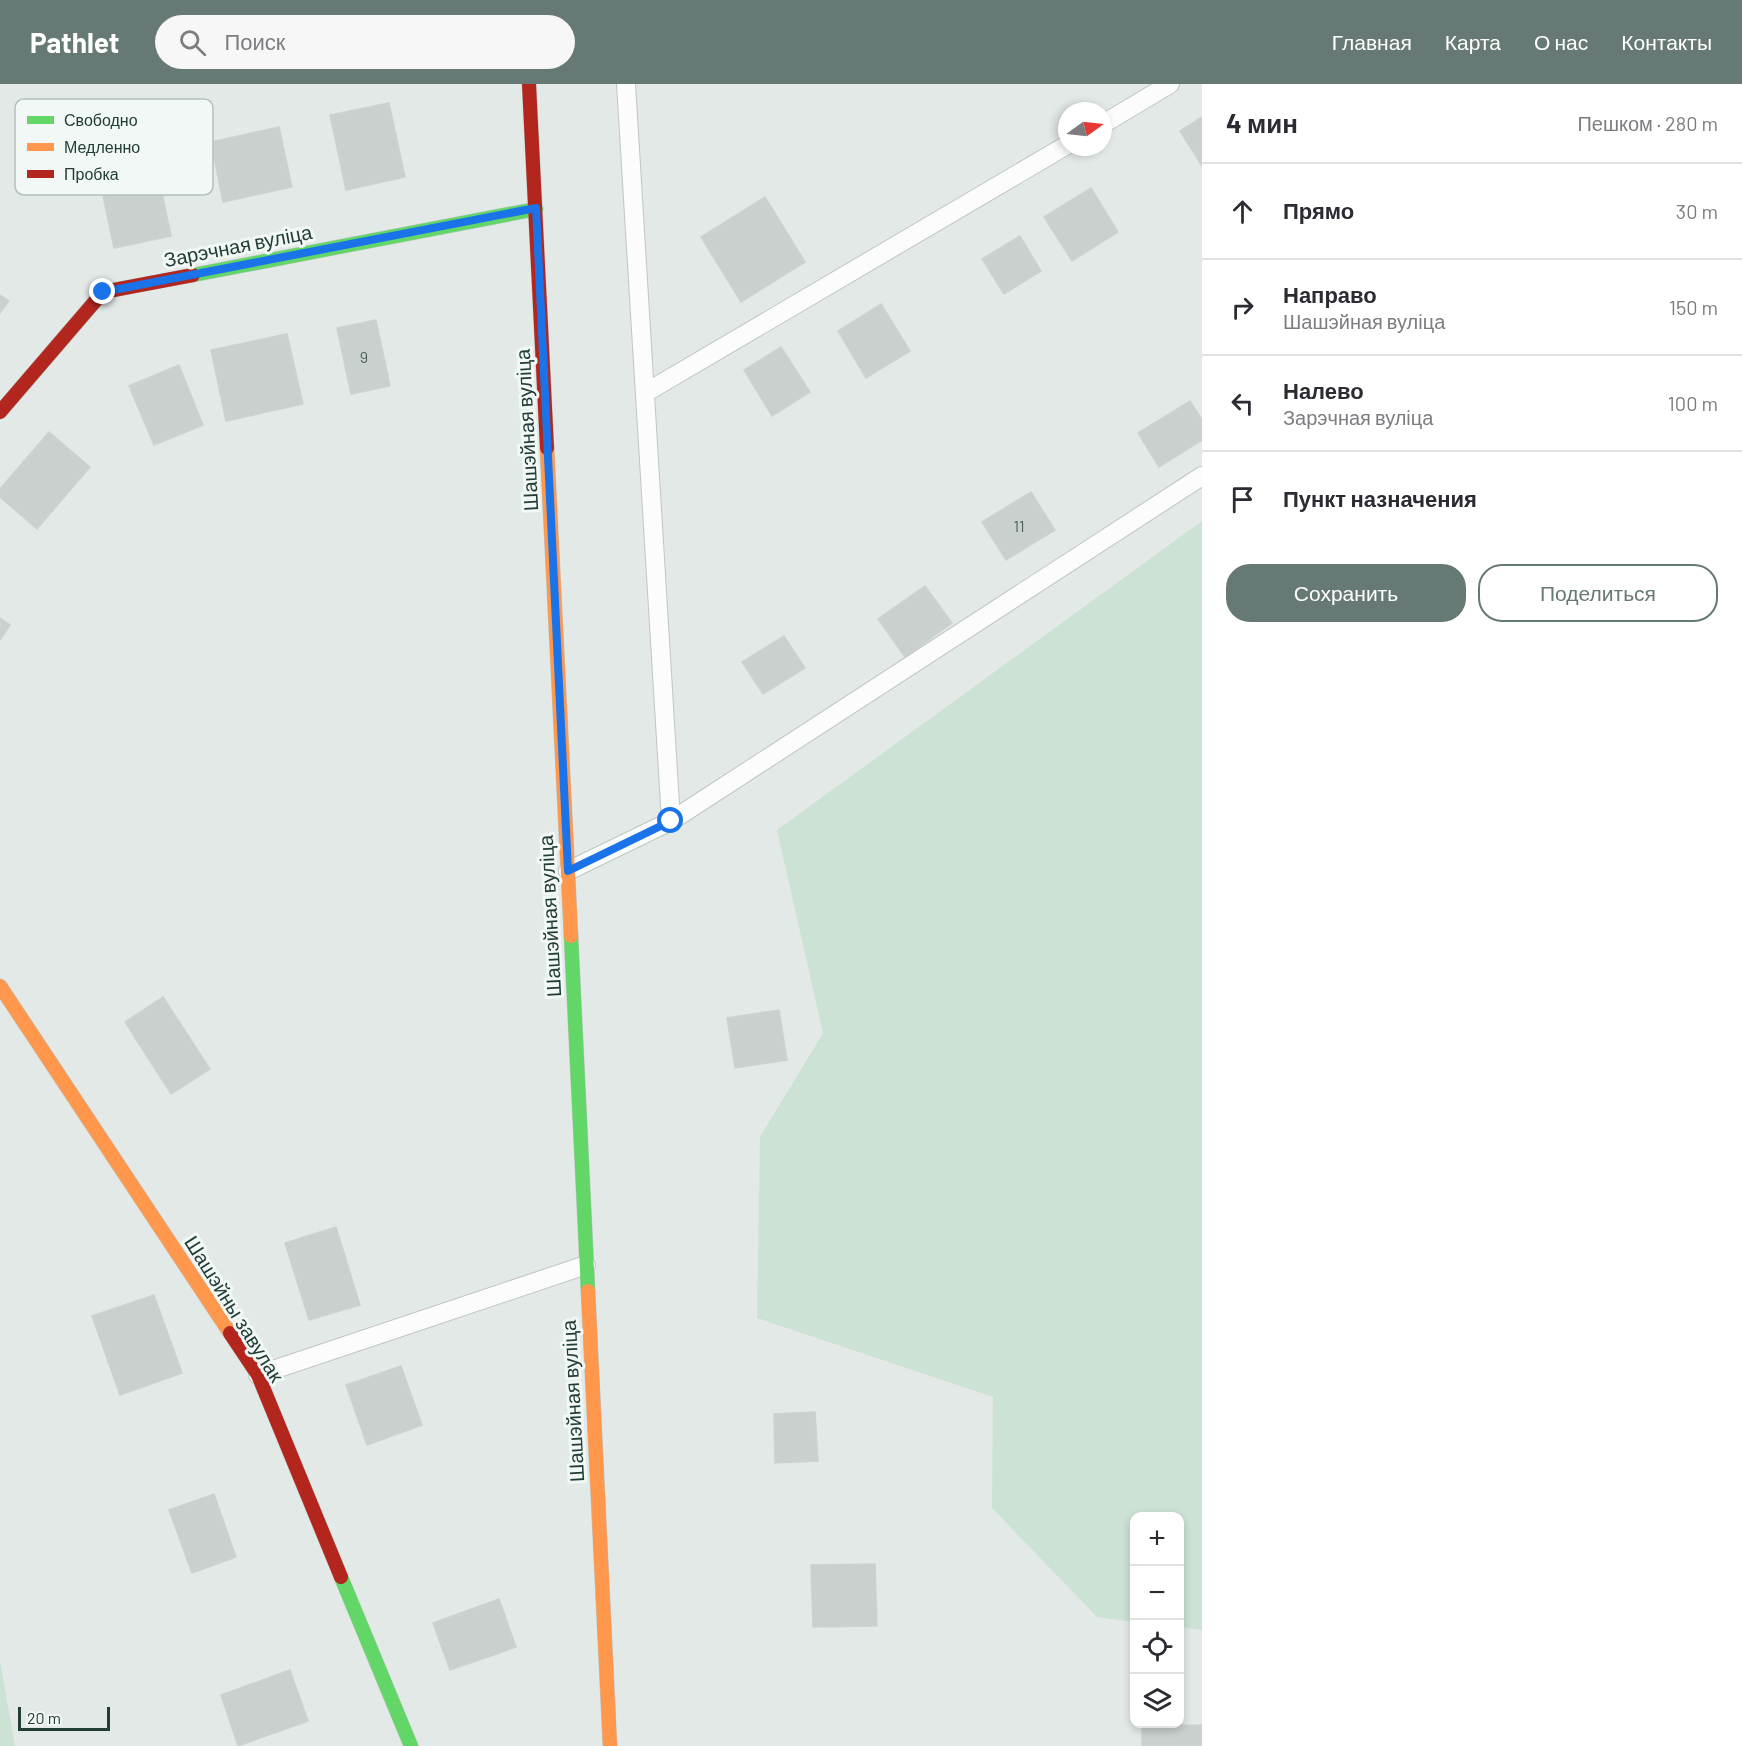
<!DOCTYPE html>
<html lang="ru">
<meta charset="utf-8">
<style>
body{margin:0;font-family:Barlow,sans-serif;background:#f7f7f7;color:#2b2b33}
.controls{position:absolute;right:18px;bottom:18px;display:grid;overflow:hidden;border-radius:12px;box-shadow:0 3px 9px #0003}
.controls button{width:54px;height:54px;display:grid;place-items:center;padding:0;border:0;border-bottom:2px solid #e1e1e2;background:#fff;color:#2b2b33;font:30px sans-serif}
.compass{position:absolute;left:1058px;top:18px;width:54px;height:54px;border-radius:50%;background:#fff;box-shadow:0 3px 9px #0003;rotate:75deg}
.scale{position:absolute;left:18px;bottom:15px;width:92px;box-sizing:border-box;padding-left:6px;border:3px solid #223c36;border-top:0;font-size:16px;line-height:21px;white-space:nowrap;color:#223c36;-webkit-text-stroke:4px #f1f8f5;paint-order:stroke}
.stop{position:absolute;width:18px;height:18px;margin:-14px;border:4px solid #1a73e8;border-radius:50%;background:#fff}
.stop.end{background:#1a73e8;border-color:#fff;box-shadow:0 2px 6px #0008}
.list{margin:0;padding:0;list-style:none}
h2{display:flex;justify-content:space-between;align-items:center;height:78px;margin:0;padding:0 24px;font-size:26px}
h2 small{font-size:20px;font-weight:400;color:#7c7c81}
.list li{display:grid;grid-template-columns:39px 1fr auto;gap:18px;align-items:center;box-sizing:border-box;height:96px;padding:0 24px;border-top:2px solid #e1e1e2}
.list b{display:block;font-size:22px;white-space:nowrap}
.list p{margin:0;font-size:20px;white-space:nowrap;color:#7c7c81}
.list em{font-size:20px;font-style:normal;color:#7c7c81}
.actions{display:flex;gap:12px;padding:18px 24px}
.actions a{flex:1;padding:14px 0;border:2px solid #667974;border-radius:24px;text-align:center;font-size:21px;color:#667974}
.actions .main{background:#667974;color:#fff}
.icon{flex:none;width:33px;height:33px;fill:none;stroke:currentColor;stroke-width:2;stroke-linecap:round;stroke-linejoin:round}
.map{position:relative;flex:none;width:1202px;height:1662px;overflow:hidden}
header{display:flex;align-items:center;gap:36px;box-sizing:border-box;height:84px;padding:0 30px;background:#667974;color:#fff}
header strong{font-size:28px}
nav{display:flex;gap:33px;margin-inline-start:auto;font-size:21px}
.search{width:420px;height:54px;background:#f7f7f7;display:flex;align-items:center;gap:15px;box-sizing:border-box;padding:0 21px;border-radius:33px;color:#7c7c81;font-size:22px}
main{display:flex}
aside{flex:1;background:#fff}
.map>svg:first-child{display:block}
.green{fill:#cce2d4}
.building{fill:#cad0ce;stroke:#ccd2cf;stroke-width:1.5}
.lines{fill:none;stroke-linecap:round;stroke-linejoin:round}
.lane-casing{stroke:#c0c6c3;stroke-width:20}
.fast-casing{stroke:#bfc7c4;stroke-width:15}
.slow-casing{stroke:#bfc7c4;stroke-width:15}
.jam-casing{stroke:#bfc7c4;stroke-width:15}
.lane{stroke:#fbfcfb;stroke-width:18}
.fast{stroke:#63d668;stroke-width:14}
.slow{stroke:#ff974d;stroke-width:14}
.jam{stroke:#b3261e;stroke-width:14}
.route{stroke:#1a73e8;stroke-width:8}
.labels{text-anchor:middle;stroke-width:6;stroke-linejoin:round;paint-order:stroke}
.number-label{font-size:16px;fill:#4d625d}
.street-label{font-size:20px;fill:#223c36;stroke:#f1f8f5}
.key{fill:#f1f8f5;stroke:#b3c0bc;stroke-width:1.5}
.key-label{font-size:16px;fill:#223c36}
</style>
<header>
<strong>Pathlet</strong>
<div class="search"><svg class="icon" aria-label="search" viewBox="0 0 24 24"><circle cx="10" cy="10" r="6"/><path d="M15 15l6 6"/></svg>Поиск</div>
<nav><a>Главная</a><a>Карта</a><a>О нас</a><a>Контакты</a></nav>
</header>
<main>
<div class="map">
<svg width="1202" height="1662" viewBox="0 0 1202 1662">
<rect width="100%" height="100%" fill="#e3e9e6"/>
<path class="green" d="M1202 437V1546L1180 1543V1432H1134V1538L1097 1533 992 1424 993 1313 757 1234 760 1053 823 949 777 746Z
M0 1577 15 1662H0Z"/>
<path class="building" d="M389 19 405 93 346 106 330 31Z
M1202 33V82L1180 47Z
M279 43 292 103 223 118 211 58Z
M158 90 171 152 114 164 101 102Z
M1091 104 1118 148 1072 177 1044 133Z
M765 113 805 178 741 218 701 153Z
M1020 152 1041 187 1004 210 982 175Z
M0 211 9 217 0 229Z
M881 220 910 267 866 294 838 247Z
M376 236 390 302 351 310 337 244Z
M287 250 303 320 226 337 211 266Z
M781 263 810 308 772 332 744 286Z
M179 281 203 341 154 361 129 302Z
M1190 317 1202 336V356L1159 383 1138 349Z
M49 348 90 383 37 445 0 413V405Z
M1031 408 1055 446 1006 476 982 438Z
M925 502 952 539 905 573 878 535Z
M0 534 10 541 0 556Z
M784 552 805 584 763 610 742 578Z
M163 913 210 985 171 1010 125 938Z
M779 926 787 976 735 984 727 934Z
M336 1143 360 1221 309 1236 285 1159Z
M154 1211 182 1289 120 1311 92 1232Z
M401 1282 422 1341 367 1361 346 1301Z
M815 1328 818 1377 775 1379 774 1330Z
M214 1410 236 1473 192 1489 169 1426Z
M875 1480 877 1542 813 1543 811 1481Z
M499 1515 516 1563 450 1586 433 1539Z
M290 1586 308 1637 238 1662 221 1611Z
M1202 1641V1662H1142V1642Z"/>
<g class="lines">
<defs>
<path id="lane" d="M1103 40 1170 0
M645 309 1067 61
M671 737 1202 392
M568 787 671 737 626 0
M258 1291 586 1181"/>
<path id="fast" d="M193 191 536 125
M571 852 588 1207
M341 1493 411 1662"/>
<path id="slow" d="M547 364 571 852
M0 902 230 1249
M588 1207 610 1662"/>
<path id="jam" d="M529 0 547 364
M0 328 103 208 193 191
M230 1249 258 1291 341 1493"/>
</defs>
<use href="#lane" class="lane-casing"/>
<use href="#fast" class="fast-casing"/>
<use href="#slow" class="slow-casing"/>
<use href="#jam" class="jam-casing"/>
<use href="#lane" class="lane"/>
<use href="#fast" class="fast"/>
<use href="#slow" class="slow"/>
<use href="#jam" class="jam"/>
</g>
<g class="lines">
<path class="route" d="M103 208 536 124 568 787 671 737"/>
</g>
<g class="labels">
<g class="number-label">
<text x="364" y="279">9</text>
<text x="1019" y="448">11</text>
</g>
<g class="street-label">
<text transform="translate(238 162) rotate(-11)" y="7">Зарэчная вуліца</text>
<text transform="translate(527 346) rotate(-93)" y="7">Шашэйная вуліца</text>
<text transform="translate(550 832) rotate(-93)" y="7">Шашэйная вуліца</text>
<text transform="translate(234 1225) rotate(58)" y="7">Шашэйны завулак</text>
<text transform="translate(573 1317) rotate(-93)" y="7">Шашэйная вуліца</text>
</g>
</g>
<rect x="15" y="15" width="198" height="96" rx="9" class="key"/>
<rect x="27" y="32" width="27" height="8" fill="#63d668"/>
<rect x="27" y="59" width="27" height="8" fill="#ff974d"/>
<rect x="27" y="86" width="27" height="8" fill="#b3261e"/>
<g class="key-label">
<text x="64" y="42">Свободно</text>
<text x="64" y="69">Медленно</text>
<text x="64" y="96">Пробка</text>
</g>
</svg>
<div class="controls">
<button>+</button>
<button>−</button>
<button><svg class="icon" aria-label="locate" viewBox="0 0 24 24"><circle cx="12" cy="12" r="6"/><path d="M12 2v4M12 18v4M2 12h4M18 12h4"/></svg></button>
<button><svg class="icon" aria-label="layers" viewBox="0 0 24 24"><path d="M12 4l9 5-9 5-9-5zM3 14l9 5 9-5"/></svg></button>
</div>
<svg class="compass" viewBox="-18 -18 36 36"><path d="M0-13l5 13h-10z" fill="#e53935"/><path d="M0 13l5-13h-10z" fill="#7c7c81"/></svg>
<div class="scale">20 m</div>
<div class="stop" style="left:671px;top:737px"></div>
<div class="stop end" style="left:103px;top:208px"></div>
</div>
<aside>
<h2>4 мин<small>Пешком · 280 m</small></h2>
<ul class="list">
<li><svg class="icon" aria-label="ahead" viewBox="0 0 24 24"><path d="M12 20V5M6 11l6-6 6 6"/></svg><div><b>Прямо</b></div><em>30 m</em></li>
<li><svg class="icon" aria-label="right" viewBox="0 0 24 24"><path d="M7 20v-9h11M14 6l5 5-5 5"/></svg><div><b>Направо</b><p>Шашэйная вуліца</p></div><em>150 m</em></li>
<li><svg class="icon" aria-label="left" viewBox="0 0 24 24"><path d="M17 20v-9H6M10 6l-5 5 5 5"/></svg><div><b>Налево</b><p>Зарэчная вуліца</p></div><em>100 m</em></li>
<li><svg class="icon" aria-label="arrive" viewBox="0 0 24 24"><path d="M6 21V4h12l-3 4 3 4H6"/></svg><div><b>Пункт назначения</b></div></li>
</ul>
<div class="actions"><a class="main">Сохранить</a><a>Поделиться</a></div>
</aside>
</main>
